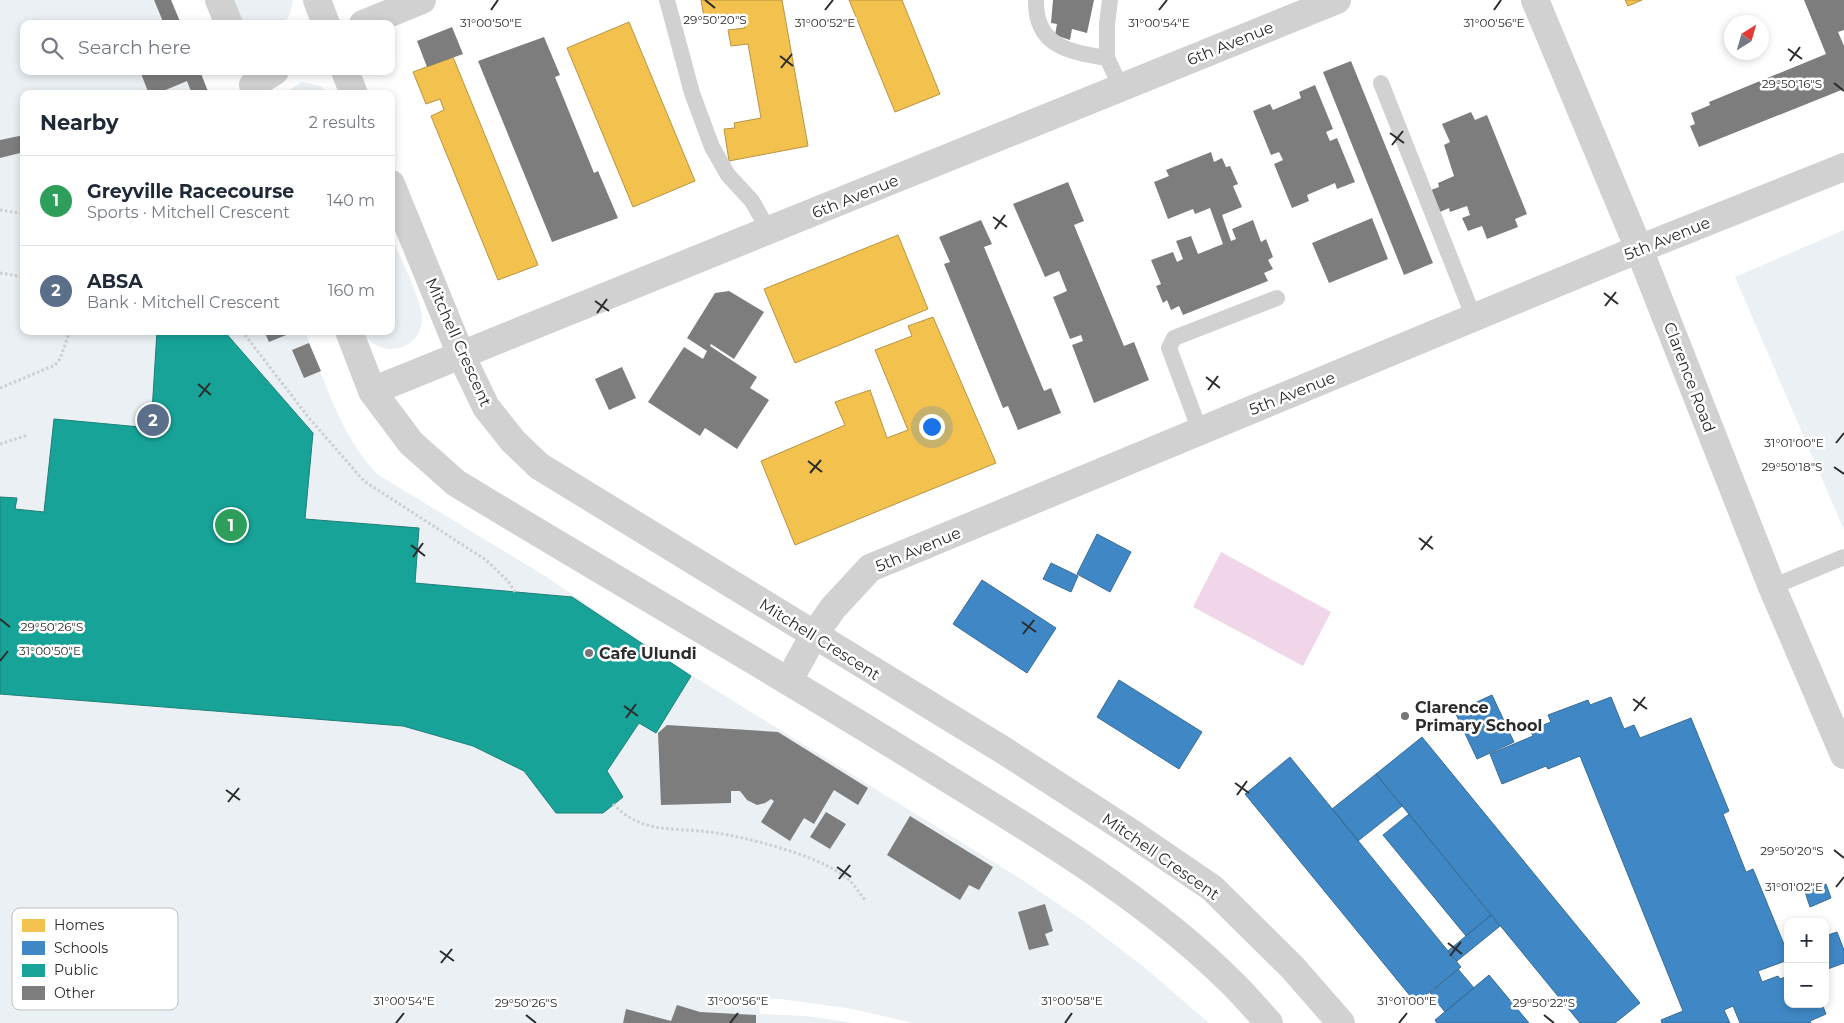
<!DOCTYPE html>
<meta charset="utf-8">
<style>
body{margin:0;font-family:Montserrat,sans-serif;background:#f2f2f3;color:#1f2937}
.controls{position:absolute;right:15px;bottom:15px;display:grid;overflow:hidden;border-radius:10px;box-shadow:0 2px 8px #0003}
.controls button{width:45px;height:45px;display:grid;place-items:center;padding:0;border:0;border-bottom:1px solid #e0e1e3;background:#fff;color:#1f2937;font:25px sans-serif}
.compass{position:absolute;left:1724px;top:15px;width:45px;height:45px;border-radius:50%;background:#fff;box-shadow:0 2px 8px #0003;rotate:37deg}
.you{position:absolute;left:931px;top:426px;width:18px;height:18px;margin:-12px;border:4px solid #fff;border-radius:50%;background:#1a73e8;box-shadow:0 0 0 8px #1a73e833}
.badge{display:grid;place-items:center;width:32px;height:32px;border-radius:50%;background:#767676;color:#fff;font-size:16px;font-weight:700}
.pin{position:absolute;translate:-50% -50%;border:2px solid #fff;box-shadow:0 1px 5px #0006}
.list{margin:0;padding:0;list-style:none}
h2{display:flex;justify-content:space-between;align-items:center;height:65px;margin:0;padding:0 20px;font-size:21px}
h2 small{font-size:16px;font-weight:400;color:#747a83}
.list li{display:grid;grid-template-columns:32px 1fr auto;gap:15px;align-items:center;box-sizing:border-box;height:90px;padding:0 20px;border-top:1px solid #e0e1e3}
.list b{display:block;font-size:19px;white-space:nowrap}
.list p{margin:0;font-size:16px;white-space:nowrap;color:#747a83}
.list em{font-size:16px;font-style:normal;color:#747a83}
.icon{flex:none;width:28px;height:28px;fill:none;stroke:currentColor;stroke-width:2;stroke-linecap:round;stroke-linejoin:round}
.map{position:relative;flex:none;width:1844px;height:1023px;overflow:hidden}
.search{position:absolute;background:#fff;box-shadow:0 2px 8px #0003;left:20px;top:20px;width:375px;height:55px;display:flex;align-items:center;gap:12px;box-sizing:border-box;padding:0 18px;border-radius:10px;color:#747a83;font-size:19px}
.panel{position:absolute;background:#fff;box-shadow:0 2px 8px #0003;left:20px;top:90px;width:375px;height:245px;border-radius:10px}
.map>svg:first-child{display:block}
.green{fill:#eaf0f3}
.water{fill:#f0d6e8}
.homes{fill:#f2c14e;stroke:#b79444}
.schools{fill:#3f88c5;stroke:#396c97}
.public{fill:#17a398;stroke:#1d7f78}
.building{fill:#7d7d7d}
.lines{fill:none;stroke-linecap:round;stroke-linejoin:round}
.path{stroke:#cecece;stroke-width:3;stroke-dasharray:2.5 2.5;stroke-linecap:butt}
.service{stroke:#d1d1d1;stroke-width:16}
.minor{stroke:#d1d1d1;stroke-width:28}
.ticks{fill:none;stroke:#2c2c2c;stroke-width:2}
.poi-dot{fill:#767676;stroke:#fff;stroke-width:2}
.labels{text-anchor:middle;stroke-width:5;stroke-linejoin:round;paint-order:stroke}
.street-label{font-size:16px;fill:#2c2c2c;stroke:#fff}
.poi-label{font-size:16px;font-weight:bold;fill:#2c2c2c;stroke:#fff;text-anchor:start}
.key{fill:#fff;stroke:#c0c0c0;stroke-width:1}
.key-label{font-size:14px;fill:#2c2c2c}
.ticks-label{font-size:12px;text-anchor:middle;fill:#2c2c2c;stroke:#fff;stroke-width:5;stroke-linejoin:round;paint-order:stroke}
</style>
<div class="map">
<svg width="1844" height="1023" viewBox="0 0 1844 1023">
<rect width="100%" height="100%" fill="#fff"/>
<path class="green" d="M0 0H172L181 24H24V71H200L209 94H24V331H305C324 380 341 436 377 474L545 576 693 676 1024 881 1085 922 1144 967 1209 1023H913L853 1009 780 999H759L760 1014 806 1016 853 1023H0Z
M227 0H293L290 14 284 24H239Z
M302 82 320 86 330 94H283Z
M1844 230V530L1735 277Z
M391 236C400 257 417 291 421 311 429 348 381 364 362 331H391Z"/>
<path class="water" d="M1221 552 1331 612 1303 666 1193 607Z"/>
<path class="homes" d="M701 0H782L808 146 729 161 724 129 735 128 734 123 761 118 748 44 731 46 728 30 745 28 742 14 715 19 714 15 704 17Z
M849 0H902L940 94 895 112Z
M1625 0H1642L1628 6Z
M629 22 695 181 633 207 567 48Z
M453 57 538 265 498 280 431 116 444 110 440 99 426 104 413 72Z
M898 235 928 309 795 363 764 289Z
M933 317 996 463 795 545 761 461 845 425 835 402 870 390 887 438 908 430 875 350 912 336 908 326Z"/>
<path class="schools" d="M1097 534 1131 552 1110 592 1077 574Z
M1051 563 1078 576 1071 592 1043 579Z
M982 580 1056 628 1027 673 953 624Z
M1119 680 1202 732 1179 769 1097 717Z
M1492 695 1514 742 1477 759 1455 712Z
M1611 697 1624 729 1634 725 1640 738 1691 718 1729 811 1723 814 1746 872 1753 869 1788 954V960L1758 971 1762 982 1778 976 1780 979 1788 976V1004H1822L1826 1014 1810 1021 1811 1023H1740L1733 1006 1724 1010 1730 1023H1662L1661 1020 1683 1011 1580 756 1548 769 1546 766 1502 784 1490 754 1533 736 1530 730 1551 722 1548 715 1588 700 1590 705Z
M1422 737 1640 1003 1615 1023H1580L1376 774Z
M1290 757 1461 967 1416 1003 1245 794Z
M1376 774 1402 806 1358 841 1332 809Z
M1409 814 1491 915 1466 936 1383 835Z
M1826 884 1831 898 1810 907 1805 892Z
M1491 915 1500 926 1457 961 1448 951Z
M1837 932 1844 950V963L1825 970V936Z
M1458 969 1474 988 1445 1012 1430 993Z
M1489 975 1529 1023H1437L1435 1020Z"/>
<path class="public" d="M157 331H224L313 433 305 519 419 528 415 583 572 597 691 676 656 733 639 723 607 771 623 797 603 813H556L524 771 473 746 403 726 0 694V497L17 498 15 509 44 512 54 419 151 428Z"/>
<path class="building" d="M154 0H171L181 24H164Z
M1053 0H1094L1087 33 1072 29 1070 40 1055 35 1057 24 1051 23Z
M1804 0H1844V30L1838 32 1844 46V89L1699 147 1690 126 1695 124 1691 113 1710 105 1709 102 1826 54Z
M452 27 463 54 427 67 417 41Z
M544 37 560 75 555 77 594 173 598 171 618 218 552 242 478 61Z
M1351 61 1433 263 1404 275 1323 72Z
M140 71H200L209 94H192L187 81 156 94H149Z
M1315 85 1333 129 1326 132 1330 141 1337 138 1355 182 1337 189 1335 183 1307 195 1309 201 1292 208 1274 164 1283 160 1279 152 1271 155 1253 111 1270 104 1273 110 1301 98 1299 92Z
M1471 112 1475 120 1487 115 1527 214 1515 219 1518 227 1487 239 1482 226 1468 231 1462 218 1470 215 1467 206 1450 212 1449 208 1440 212 1431 190 1439 187 1438 183 1454 176 1444 145 1450 142 1442 124Z
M24 135V152L0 158V140Z
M1211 152 1214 162 1222 158 1226 167 1230 166 1238 184 1233 186 1242 207 1222 215 1231 241 1236 239 1232 229 1253 220 1261 242 1266 239 1273 257 1268 260 1273 269 1264 273 1268 281 1183 315 1179 306 1171 310 1167 300 1163 303 1156 286 1161 284 1151 260 1173 252 1177 262 1183 259 1176 241 1191 236 1198 254 1223 244 1210 208 1195 214 1193 209 1168 219 1154 182 1169 176 1166 170Z
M1068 182 1084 221 1074 225 1124 346 1134 342 1149 380 1094 403 1072 345 1083 341 1081 335 1070 339 1053 297 1067 291 1059 271 1045 277 1013 204Z
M1372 218 1388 259 1329 283 1312 243Z
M981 220 992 244 984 247 1044 391 1051 388 1061 413 1018 430 1008 406 1003 408 944 264 950 262 939 237Z
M729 291 764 312 734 359 711 344 710 346 757 377 750 388 769 400 737 449 705 428 700 436 648 402 684 347 703 359 707 351 687 338 715 293Z
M264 331H296L269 342Z
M309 343 321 371 304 378 292 350Z
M622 367 636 398 609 410 595 379Z
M667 725 778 732 868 788 858 805 834 790 814 824 804 818 790 841 761 822 774 801 771 799 765 803 757 805 747 800 740 791H731V803L661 805 658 733Z
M826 812 846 824 830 849 810 837Z
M910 816 993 867 979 890 969 885 960 900 887 855Z
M1045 904 1053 931 1045 934 1049 945 1029 950 1018 912Z
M677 1005 700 1012 756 1015V1023H623L626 1009 671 1021Z"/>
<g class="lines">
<path class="path" d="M0 210 24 214
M0 273 24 277
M242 331 309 418 364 481 486 560 508 581 515 592
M0 388 55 365 60 359 70 331
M0 444 28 435
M613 804C642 834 671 827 709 832 743 836 828 857 851 882 856 887 860 894 865 900"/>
<path class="service" d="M667 0 692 93 712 147 728 175 752 201 769 231
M1036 0C1035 47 1070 52 1107 58
M1110 0 1107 24V58L1121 87
M1381 83 1474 318
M1200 431 1169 348 1174 338 1277 298
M1772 587 1844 557"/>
<path class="minor" d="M219 0 229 24
M317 0 326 24
M1535 0 1639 249 1772 587 1844 755
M363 24 422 0
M345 71 354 94
M253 85 275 71
M391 184 461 355 486 407 513 441 539 466 1003 750 1130 832 1212 888 1292 967 1341 1023
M349 331 372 391 411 443 456 483C612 578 770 668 924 764 1027 828 1143 895 1229 980 1243 993 1256 1009 1269 1023
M372 391 1337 0
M789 680 814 635 833 608 870 568 1639 249 1844 167"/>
</g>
<path class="ticks" d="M705 0 715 8M491 10 498 0M825 10 833 0M1159 10 1167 0M1494 10 1501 0M1788 49 1802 59M780 56 793 66M1790 61 1800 47M781 68 792 54M1834 83 1844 91M1390 133 1404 143M1392 145 1403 131M993 217 1007 227M995 229 1005 215M1604 293 1618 304M595 301 609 311M1605 306 1616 292M597 313 607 299M1206 377 1220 388M198 384 211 395M1208 390 1218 376M199 397 210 383M1836 443 1844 433M808 461 822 472M1834 467 1844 474M810 473 821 460M1419 538 1433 549M411 545 425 556M1421 550 1432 536M413 557 423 543M0 619 10 627M1022 622 1036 632M1023 634 1034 620M0 661 8 651M1633 699 1647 709M624 706 638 716M1634 711 1645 697M626 718 636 704M1235 783 1249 793M226 790 240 800M1237 795 1247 781M228 802 239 788M1834 850 1844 858M837 867 851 877M839 879 850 865M1836 887 1844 877M1448 943 1462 954M440 951 454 961M1450 956 1461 942M441 963 452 949M526 1015 536 1023M1544 1015 1554 1023M396 1023 404 1013M730 1023 738 1013M1065 1023 1072 1013M1399 1023 1407 1013"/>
<g class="poi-dot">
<circle cx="589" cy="653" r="5"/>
<circle cx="1405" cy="716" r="5"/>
</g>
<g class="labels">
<g class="street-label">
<text transform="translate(1230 43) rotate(-22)" y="6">6th Avenue</text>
<text transform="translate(855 196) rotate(-22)" y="6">6th Avenue</text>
<text transform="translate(1667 238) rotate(-22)" y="6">5th Avenue</text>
<text transform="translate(459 342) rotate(66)" y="6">Mitchell Crescent</text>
<text transform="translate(1690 377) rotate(69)" y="6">Clarence Road</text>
<text transform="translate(1292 393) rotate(-22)" y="6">5th Avenue</text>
<text transform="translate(918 549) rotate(-23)" y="6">5th Avenue</text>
<text transform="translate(820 639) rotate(32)" y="6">Mitchell Crescent</text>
<text transform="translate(1161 856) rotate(35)" y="6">Mitchell Crescent</text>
</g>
<g class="poi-label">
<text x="599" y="659">Cafe Ulundi</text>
<text x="1415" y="713">Clarence<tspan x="1415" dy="18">Primary School</tspan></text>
</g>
</g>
<rect x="12" y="908" width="166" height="102" rx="8" class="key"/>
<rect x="22" y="919" width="23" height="13" fill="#f2c14e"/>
<rect x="22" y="941" width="23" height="14" fill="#3f88c5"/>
<rect x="22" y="964" width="23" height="13" fill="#17a398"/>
<rect x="22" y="986" width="23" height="14" fill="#7d7d7d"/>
<g class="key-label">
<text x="54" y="930">Homes</text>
<text x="54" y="953">Schools</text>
<text x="54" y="975">Public</text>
<text x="54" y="998">Other</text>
</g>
<g class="ticks-label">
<text x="715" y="24">29°50'20"S</text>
<text x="491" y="27">31°00'50"E</text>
<text x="825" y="27">31°00'52"E</text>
<text x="1159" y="27">31°00'54"E</text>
<text x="1494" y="27">31°00'56"E</text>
<text x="1792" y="88">29°50'16"S</text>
<text x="1794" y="447">31°01'00"E</text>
<text x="1792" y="471">29°50'18"S</text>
<text x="52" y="631">29°50'26"S</text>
<text x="50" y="655">31°00'50"E</text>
<text x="1792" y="855">29°50'20"S</text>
<text x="1794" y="891">31°01'02"E</text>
<text x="404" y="1005">31°00'54"E</text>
<text x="738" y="1005">31°00'56"E</text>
<text x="1072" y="1005">31°00'58"E</text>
<text x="1407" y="1005">31°01'00"E</text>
<text x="526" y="1007">29°50'26"S</text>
<text x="1544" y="1007">29°50'22"S</text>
</g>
</svg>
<div class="controls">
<button>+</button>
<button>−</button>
</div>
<svg class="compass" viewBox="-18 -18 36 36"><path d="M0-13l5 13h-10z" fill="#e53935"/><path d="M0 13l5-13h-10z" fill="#747a83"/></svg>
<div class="you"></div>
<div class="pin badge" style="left:231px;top:525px;background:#2e9e5b">1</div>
<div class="pin badge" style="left:153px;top:420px;background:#5c6f8a">2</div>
<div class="search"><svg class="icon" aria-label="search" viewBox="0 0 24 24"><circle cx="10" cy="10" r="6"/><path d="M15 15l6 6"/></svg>Search here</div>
<section class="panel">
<h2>Nearby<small>2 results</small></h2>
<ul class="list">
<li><span class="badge" style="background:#2e9e5b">1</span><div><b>Greyville Racecourse</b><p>Sports · Mitchell Crescent</p></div><em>140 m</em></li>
<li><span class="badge" style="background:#5c6f8a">2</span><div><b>ABSA</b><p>Bank · Mitchell Crescent</p></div><em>160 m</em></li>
</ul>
</section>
</div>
